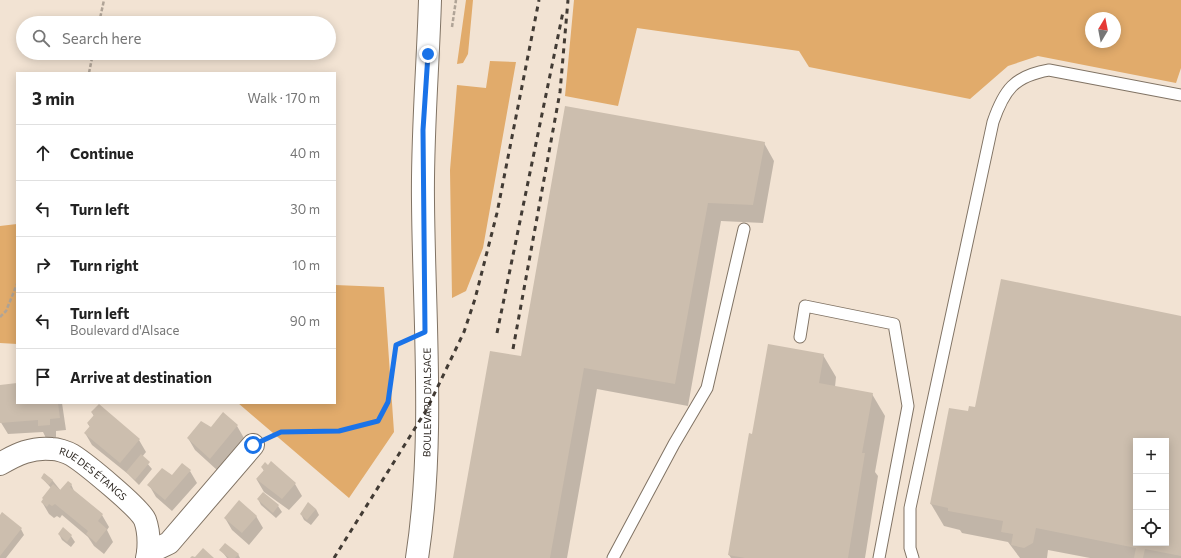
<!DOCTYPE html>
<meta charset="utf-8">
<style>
body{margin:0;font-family:Commissioner,sans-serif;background:#f2f2f2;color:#222}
.controls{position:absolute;right:12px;bottom:12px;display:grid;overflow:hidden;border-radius:0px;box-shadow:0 2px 10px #0003}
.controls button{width:36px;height:36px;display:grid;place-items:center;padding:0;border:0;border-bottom:1px solid #e0e0e0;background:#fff;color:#222;font:20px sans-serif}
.compass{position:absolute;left:1085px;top:12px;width:36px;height:36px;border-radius:50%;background:#fff;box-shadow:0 2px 10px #0003;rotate:10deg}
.stop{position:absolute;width:12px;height:12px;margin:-9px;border:3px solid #1a73e8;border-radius:50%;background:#fff}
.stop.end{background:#1a73e8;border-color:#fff;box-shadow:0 1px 4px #0008}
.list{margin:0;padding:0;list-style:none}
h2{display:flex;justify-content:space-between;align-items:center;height:52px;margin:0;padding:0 16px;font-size:17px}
h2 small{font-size:13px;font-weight:400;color:#767676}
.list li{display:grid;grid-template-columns:26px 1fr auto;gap:12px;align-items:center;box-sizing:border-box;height:56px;padding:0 16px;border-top:1px solid #e0e0e0}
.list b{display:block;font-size:15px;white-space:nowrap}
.list p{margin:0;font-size:13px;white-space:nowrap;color:#767676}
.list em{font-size:13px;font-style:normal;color:#767676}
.icon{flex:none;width:22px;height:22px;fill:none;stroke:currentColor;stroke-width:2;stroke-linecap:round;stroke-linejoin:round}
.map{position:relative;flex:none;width:1181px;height:558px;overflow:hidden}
.search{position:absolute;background:#fff;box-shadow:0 2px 10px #0003;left:16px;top:16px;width:320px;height:44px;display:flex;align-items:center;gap:10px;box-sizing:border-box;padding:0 14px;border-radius:22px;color:#767676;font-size:15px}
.panel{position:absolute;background:#fff;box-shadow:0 2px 10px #0003;left:16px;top:72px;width:320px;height:332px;border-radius:0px}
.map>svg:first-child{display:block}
.green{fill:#e1ab6b;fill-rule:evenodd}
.shadow{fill:#0003;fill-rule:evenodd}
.building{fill:#ccbeae;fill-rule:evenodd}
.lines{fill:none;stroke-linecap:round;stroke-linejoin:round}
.service-casing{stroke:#807364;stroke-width:13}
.minor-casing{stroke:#807364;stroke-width:24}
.secondary-casing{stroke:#807364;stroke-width:24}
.path{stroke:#b0a497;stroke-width:2.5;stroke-dasharray:4 2;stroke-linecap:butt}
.service{stroke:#fff;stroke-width:11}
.minor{stroke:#fff;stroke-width:22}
.secondary{stroke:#fff;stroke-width:22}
.rail{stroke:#423b34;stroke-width:3;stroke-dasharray:5 5;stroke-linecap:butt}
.route{stroke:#1a73e8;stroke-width:5}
.labels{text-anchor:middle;stroke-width:3.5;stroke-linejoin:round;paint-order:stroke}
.street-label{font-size:10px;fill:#2c2620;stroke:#fdf1e4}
</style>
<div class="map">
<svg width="1181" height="558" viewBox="0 0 1181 558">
<rect width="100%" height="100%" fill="#f2e3d3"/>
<path class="green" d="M466 0H473L468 54 463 63 457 64Z
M574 0H1181V68L1176 83 1038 56 1008 66 970 99 809 67 799 51 637 28 618 106 565 96ZM1091 18H1115V42H1091Z
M490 61 516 62 483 248 466 291 452 298 450 170 457 85 486 88Z
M17 224V344L0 343V226Z
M335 285 384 287 394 432 349 498 238 403H335Z"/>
<path class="shadow" d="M764 143 774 161 763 223 721 221 688 406 597 389 567 558H454L522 358Z
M1181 317V558H1090L1048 550 1047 558H1020L1008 542 962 533 960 530 944 526 931 504 969 412ZM1136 441H1166V543H1136Z
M823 355 836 377 835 387 872 394 885 416 875 472 878 476 865 558H731L729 555 753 435Z
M17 384V403H62L66 430 56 431V437L46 438 43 432 8 434 0 421V386Z
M92 413 139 440 146 452 142 457 152 469 139 485 128 474 92 445 85 433 90 427 88 424 94 416Z
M237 426 244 438 217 470 195 450 188 438 211 428Z
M262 467 295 484 302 496 289 510 264 492 257 480 264 471Z
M190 471 197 483 172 511 156 497 149 485Z
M45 474 53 481 61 491 71 484 74 491 102 515 109 527 107 530 113 542 104 554 94 546 88 537 62 515 60 518 57 516 54 518 49 514 42 502 51 488 42 478Z
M258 499 278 506 282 512 276 518 261 505Z
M316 509 319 515 311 525 304 520 301 514Z
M256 516 263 528 249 545 232 530 225 518Z
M0 517 21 529 24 535 6 558H0Z
M59 534 71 536 75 542 71 547 62 540Z
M221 550 238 554 240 558H227Z"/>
<path class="building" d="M565 106 765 142 753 205 708 203 675 384 584 368 550 558H453L490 351 521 356Z
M1001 279 1181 316V556L1145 549 1143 558H1134L1136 548 1036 528 1033 543 1024 548 1011 545 1013 534 1001 532 1003 521 948 511V508L930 504 949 408 968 411 969 406 975 407ZM1136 441H1166V543H1136Z
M768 344 824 354 819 383 873 393 862 453H865L848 558H745L728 555 749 433 752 434Z
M17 383V403H58L60 418 50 419V425L38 426V420L0 423V385Z
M99 404 140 439 120 463 84 433 90 426 87 423 94 415 91 412Z
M223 412 238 425 210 459 187 438 201 421 211 427Z
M141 454 150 462 135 480 126 472Z
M271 461 296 483 282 499 256 479 264 470 261 467 265 462 268 465Z
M182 463 191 470 165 500 147 485 162 468 172 475Z
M44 473 53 480 49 485 41 478Z
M68 481 72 484 70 487 103 514 98 521 107 529 96 543 86 534 88 531 55 504 52 506 49 504 47 507 41 502 43 499 42 498 53 484 60 490Z
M263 492 279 505 273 513 257 499Z
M239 500 257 516 242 533 224 518Z
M308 502 316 509 307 520 300 514Z
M2 512 22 528 0 556V515Z
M63 527 72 535 67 542 58 534Z
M225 543 239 554 235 558H229L219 550Z
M203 548 214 558H190L192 556 195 557Z"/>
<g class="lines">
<defs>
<path id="service" d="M800 337 805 306 894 324 908 406 879 558
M613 558 674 444 707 388 744 229
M913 558 910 548V508L993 122C1004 90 1014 76 1049 70L1181 95"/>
<g id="minor">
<path id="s1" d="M0 464C17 454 32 447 52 449 57 449 67 452 72 455 85 463 140 508 145 520 149 531 149 543 148 553"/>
<path d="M147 558 148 553 169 543 253 445"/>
</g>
<g id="secondary">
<path id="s2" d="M417 558C435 441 424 320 423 202 422 135 428 67 430 0"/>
</g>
</defs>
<use href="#service" class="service-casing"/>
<use href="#minor" class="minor-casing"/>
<use href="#secondary" class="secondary-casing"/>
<path class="path" d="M99 23 104 0
M452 27 456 0
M89 73 93 53
M0 317 6 311 17 284
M272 436 281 432 339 431 378 421 388 402 396 345 405 341"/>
<use href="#service" class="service"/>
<use href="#minor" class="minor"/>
<use href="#secondary" class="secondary"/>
<path class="rail" d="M497 333 563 12
M513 349 560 92 568 0
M334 558 427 409 464 332 475 299 497 213 539 0"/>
</g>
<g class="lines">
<path class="route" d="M253 445 281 432 339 431 378 421 388 402 396 345 425 332 423 130 428 54"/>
</g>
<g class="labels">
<g class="street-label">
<text dy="4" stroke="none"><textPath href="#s2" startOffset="156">BOULEVARD D'ALSACE</textPath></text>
<text dy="4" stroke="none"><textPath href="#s1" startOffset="104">RUE DES ÉTANGS</textPath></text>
</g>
</g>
</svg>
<div class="controls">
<button>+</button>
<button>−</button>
<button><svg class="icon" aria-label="locate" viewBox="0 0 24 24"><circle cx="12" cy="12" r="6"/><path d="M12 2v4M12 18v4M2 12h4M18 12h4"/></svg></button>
</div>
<svg class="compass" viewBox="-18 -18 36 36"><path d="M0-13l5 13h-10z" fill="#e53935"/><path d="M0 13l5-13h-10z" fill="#767676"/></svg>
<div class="stop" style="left:253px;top:445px"></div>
<div class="stop end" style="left:428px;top:54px"></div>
<div class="search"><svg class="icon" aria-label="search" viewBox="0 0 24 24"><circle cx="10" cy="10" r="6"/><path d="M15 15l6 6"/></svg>Search here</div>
<section class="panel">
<h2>3 min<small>Walk · 170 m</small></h2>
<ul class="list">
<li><svg class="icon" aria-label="ahead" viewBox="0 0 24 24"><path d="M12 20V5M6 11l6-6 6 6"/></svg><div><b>Continue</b></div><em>40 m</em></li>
<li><svg class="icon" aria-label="left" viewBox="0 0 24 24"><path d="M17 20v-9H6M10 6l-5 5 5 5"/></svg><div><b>Turn left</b></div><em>30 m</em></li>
<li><svg class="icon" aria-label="right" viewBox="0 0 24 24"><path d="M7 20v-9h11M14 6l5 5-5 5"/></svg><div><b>Turn right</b></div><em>10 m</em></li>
<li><svg class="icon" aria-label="left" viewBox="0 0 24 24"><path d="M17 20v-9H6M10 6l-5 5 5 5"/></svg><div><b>Turn left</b><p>Boulevard d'Alsace</p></div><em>90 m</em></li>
<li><svg class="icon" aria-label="arrive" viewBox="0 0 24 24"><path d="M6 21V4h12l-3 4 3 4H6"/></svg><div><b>Arrive at destination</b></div></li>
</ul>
</section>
</div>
